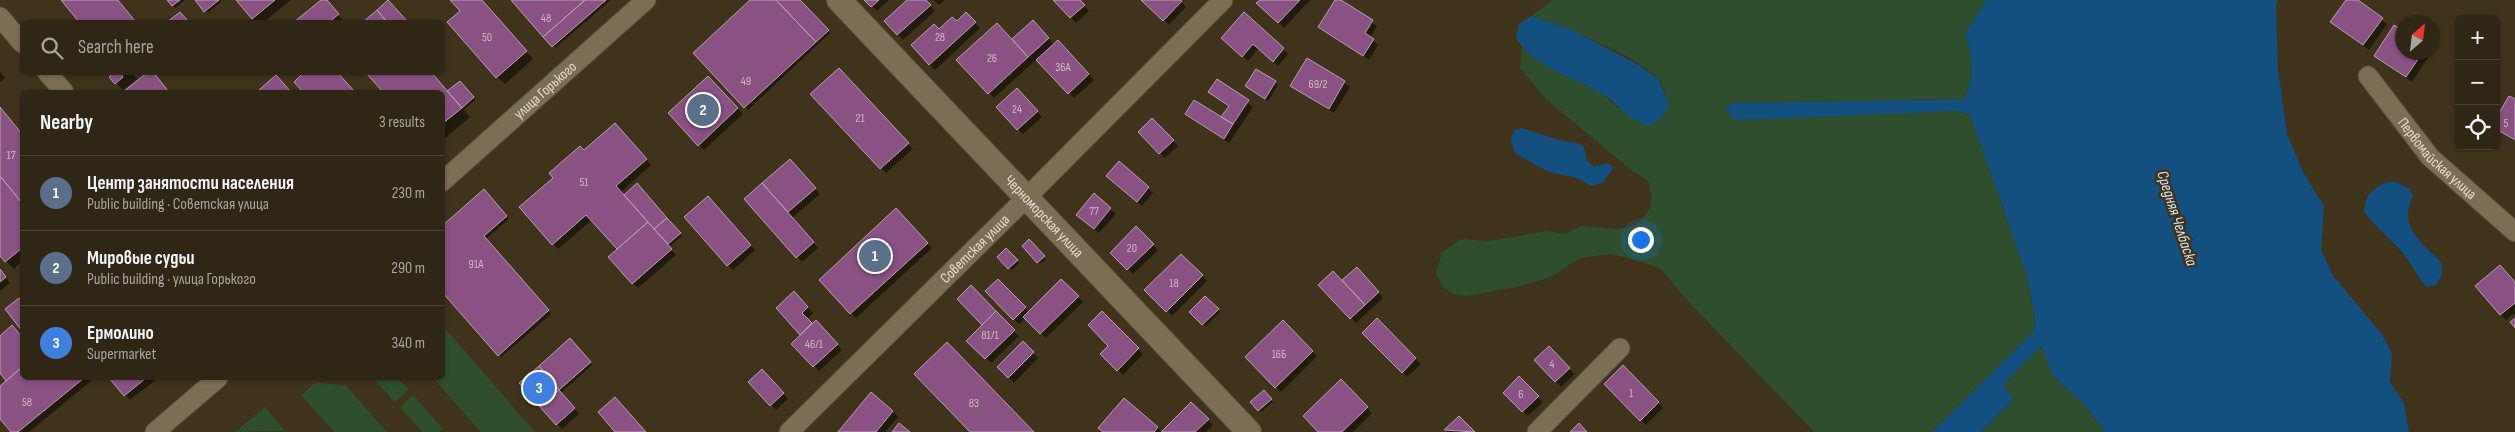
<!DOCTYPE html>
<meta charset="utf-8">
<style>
body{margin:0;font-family:"Sofia Sans Condensed",sans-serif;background:#3b3222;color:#f1f3f6}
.controls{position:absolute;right:15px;top:15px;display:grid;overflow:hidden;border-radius:8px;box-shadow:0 1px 4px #0004}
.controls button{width:45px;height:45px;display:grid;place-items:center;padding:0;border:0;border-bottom:1px solid #4a4334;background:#2f2615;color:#f1f3f6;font:25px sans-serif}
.compass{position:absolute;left:2395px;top:15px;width:45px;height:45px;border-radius:50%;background:#2f2615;box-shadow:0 1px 4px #0004;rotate:28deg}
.you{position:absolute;left:1640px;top:239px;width:18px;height:18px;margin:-12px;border:4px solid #fff;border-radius:50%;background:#1a73e8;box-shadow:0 0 0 8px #1a73e833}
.badge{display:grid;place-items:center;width:32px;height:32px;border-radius:50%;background:#bca0f2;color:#fff;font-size:16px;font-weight:700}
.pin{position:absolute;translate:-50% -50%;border:2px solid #fff;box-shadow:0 1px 5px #0006}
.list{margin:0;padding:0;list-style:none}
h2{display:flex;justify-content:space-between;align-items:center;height:65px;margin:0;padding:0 20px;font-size:21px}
h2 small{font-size:16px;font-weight:400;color:#a7a5a0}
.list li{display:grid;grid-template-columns:32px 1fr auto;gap:15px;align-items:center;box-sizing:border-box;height:75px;padding:0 20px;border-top:1px solid #4a4334}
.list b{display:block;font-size:19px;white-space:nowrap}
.list p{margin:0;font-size:16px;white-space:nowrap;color:#a7a5a0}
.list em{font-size:16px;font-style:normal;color:#a7a5a0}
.icon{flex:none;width:28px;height:28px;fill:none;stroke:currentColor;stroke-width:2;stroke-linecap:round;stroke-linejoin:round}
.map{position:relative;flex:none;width:2515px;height:432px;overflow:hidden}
.search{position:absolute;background:#2f2615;box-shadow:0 1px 4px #0004;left:20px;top:20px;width:425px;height:55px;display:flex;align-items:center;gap:12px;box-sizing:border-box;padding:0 18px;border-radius:8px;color:#a7a5a0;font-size:19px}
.panel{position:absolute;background:#2f2615;box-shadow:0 1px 4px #0004;left:20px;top:90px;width:425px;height:290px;border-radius:8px}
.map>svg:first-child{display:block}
.green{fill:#2e4e2d}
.water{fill:#135080}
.shadow{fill:#0007}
.building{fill:#895283;stroke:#b79fb3}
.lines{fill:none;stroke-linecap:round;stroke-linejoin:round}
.minor-casing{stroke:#574e3a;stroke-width:21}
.tertiary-casing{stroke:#574e3a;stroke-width:26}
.minor{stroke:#7b6e55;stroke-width:19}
.tertiary{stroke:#7b6e55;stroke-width:24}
.labels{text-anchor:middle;stroke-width:5;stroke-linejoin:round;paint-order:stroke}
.number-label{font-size:12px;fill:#cebbbd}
.street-label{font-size:15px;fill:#e5ded0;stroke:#3f331c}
.water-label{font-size:16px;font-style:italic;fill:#d4e3f2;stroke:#3f331c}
</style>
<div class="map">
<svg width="2515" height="432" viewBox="0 0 2515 432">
<rect width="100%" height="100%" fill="#3f331c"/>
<path class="green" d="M1553 0H1986L1965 34C1974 58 1975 76 1964 99L1732 103 1726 110 1958 111 1970 115 2027 276 2035 318 2034 331 1932 432H1814L1685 298 1662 270 1643 262 1611 254 1580 258 1551 277 1517 287 1466 296 1453 294 1442 286 1436 273 1442 252 1461 239 1489 241 1547 231 1565 234 1581 226 1617 229 1637 225C1651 208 1655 204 1648 181L1630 169 1547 100 1520 68 1522 48 1564 75 1602 93 1618 108 1669 105C1666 97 1664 86 1659 80 1639 56 1561 26 1531 16Z
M443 326 535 432H481L433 378H442Z
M2041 346 2054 377 2083 403 2105 432H1981L2013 400 2004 384Z
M373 378H398L409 390 395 402Z
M316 382 346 386 387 432H334L301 395Z
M413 395 443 429 440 432H422L400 407Z
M265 407 285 431 235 432Z"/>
<path class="water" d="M1986 0H2278L2276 6 2278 69 2287 134 2303 172 2324 206 2321 250 2334 277 2381 333 2392 353 2390 382 2404 403 2409 432H2105L2083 403 2054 377 2041 346 2004 384 2013 400 1981 432H1932L2034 331 2035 318 2027 276 1970 115 1958 111 1735 120 1725 110 1732 103 1964 99C1975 77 1973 57 1965 34Z
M1531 16 1570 29 1639 65 1659 80 1669 105 1662 118 1648 126C1625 119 1619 103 1601 93 1573 77 1534 67 1516 38L1519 24Z
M1521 128 1563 141 1578 143 1584 147 1587 160 1594 167 1608 163 1613 168 1603 183 1591 186 1577 178 1549 172 1516 154 1511 142 1513 131Z
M2387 182H2396L2410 189 2413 197C2397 227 2423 243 2441 262L2442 275 2436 285 2427 287C2419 279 2415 270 2409 261 2396 243 2377 230 2364 211 2366 194 2372 189 2387 182Z"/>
<path class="shadow" d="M62 0H119L137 22H81Z
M169 0H185L175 8Z
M196 0H220L221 2 208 13Z
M237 0H291L264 22H256Z
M323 0 343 20 340 22H296Z
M452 0H481L533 59 505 84 497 77 462 11Z
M513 0H611L555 48Z
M752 0H799L830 33 748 110 695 53Z
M866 0H889L877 11Z
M909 0H925L935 11 903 40 886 21Z
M934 0H944L939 5Z
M1055 0H1079L1089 11 1076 23Z
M1142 0H1179L1186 7 1169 25Z
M1261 0H1310L1284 28 1258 3Z
M1336 0 1377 26 1370 38 1378 45 1369 60 1319 27Z
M2348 0H2356L2387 24 2369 50 2332 22Z
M388 2 407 22H365Z
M966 14 980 28 935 70 912 46 957 23Z
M1244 14 1288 54 1278 66 1259 48 1248 61 1228 43Z
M1033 21 1054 45 1063 47 1094 80 1074 98 1037 59 994 98 958 60 1012 41Z
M2395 27 2402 32V52L2431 53 2412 82 2375 56Z
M1307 60 1350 87 1334 113 1292 86Z
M839 69 913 149 886 173 812 94Z
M1257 70 1278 85 1268 101 1247 86Z
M0 72 5 78 0 82Z
M116 72H132L137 79 123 90 116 83Z
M150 72 169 92H125Z
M337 72 354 92H304L295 82Z
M367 72 448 93 460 83 475 100 464 110 470 117 442 141V92H384Z
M708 78 743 114 704 150 670 113Z
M1217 80 1253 107 1229 143 1187 114 1222 118 1230 107 1209 92Z
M283 84 290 92H263L260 90Z
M1022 95 1042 117 1023 134 1018 129Z
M2515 101V141L2496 129Z
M0 107 22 134V261L14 269 0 254Z
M1152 120 1178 146 1165 158 1140 132Z
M620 130 651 165 621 192 624 196 642 190 682 236 669 247 676 255 638 288 633 283 618 249 592 220 558 249 521 207 584 152Z
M790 161 820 194 792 218 818 248 802 262 746 199Z
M1119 162 1153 193 1142 206 1113 181Z
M484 191 509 219 486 239 551 314 501 357 442 290Z
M1094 195 1116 214 1099 233 1083 220Z
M713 202 755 250 733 270 728 265Z
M901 215 932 248 856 318 820 280Z
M1136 228 1158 250 1133 274 1112 253Z
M1029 241 1046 259 1040 264 1023 246Z
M1006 250 1019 263 1012 270 999 257Z
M1181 255 1207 281 1172 316 1146 290Z
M1357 269 1383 298 1356 323 1320 285 1342 282Z
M0 270 10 283 0 291Z
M998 280 1029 312 1061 280 1083 302 1046 338 1026 318 1019 324 987 291Z
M2515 283V313L2506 320 2477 286Z
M971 287 1019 336 991 363 968 341 984 325Z
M794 293 813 313 807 319 813 325 816 322 842 350 819 371 793 344 802 335 777 308Z
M1205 298 1220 312 1206 326 1191 312Z
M19 299 22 303V329L6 309Z
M1102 313 1143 354 1123 375 1102 354 1110 346Z
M1377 320 1421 364 1407 377 1364 333Z
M1283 322 1317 356 1281 392 1247 357Z
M17 332 22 338V378H95L29 432H12L0 417V387L8 381 0 371V337Z
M570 340 592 365 561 393 579 414 562 429 521 383Z
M1023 343 1038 358 1014 383 998 367Z
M1549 348 1574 374 1561 387 1536 360Z
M1623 367 1663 408 1646 425 1606 384Z
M767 376 788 399 776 410 750 382Z
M110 378H158L130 400Z
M1519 378 1543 402 1528 416 1505 393Z
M1341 381 1372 413 1353 432H1320Z
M1264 391 1273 402 1261 412 1252 402Z
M1191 403 1213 425 1206 432H1162Z
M893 411 898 417 885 432H840Z
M1459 417 1474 432H1447L1446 430Z
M1158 428 1162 432H1104Z"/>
<path class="building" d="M61 0H118L136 22H79Z
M167 0H180L172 6Z
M195 0H219L204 12Z
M236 0H275L252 19Z
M321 0H327L339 14 329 22H294Z
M388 0 408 22H387L377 10Z
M450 0H482L527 51 496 78 447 22 460 11Z
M511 0H585L543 37Z
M585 0H606L552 47 543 37Z
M750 0H776L816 42 744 108 693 53Z
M776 0H800L829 30 816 42Z
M864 0H879L871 7Z
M907 0H926L931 5 897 35 884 21Z
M1053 0H1080L1085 5 1070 18Z
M1141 0H1181L1182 1 1163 21Z
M1260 0H1300L1278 23 1256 3Z
M1335 0H1341L1373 20 1365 33 1374 39 1363 56 1318 27Z
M2346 0H2358L2383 18 2363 45 2330 22Z
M377 10 387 22H363Z
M180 12 189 22H167Z
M966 12 976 22 929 65 911 45 934 24 939 29 952 17 957 21Z
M1244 12 1284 48 1273 62 1253 44 1242 57 1221 38Z
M1033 20 1049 38 1028 57 1012 39Z
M997 23 1028 57 988 94 956 60Z
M2394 25 2402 30V52H2423L2406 77 2374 56Z
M1058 40 1089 74 1068 94 1036 60Z
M1307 58 1345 81 1329 109 1290 86Z
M839 68 909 143 880 169 810 94Z
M1256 69 1276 81 1265 99 1245 86Z
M114 72H120L123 77 115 84 109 77Z
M148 72H153L169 92H123Z
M304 72H337L355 92H303L294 82Z
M365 72H431L462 108 442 124V92H383Z
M276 75 291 92H261L259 90Z
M708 76 738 108 698 146 668 113Z
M1217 79 1249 100 1233 124 1221 117 1229 106 1208 92Z
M460 81 474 97 462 108 447 91Z
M1017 88 1038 111 1017 130 996 107Z
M2509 96 2515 99V140L2496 129V118Z
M1194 100 1233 124 1224 139 1185 114Z
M0 107 22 134V203L0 176Z
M1152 118 1174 140 1159 154 1138 132Z
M615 123 647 159 616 186 648 222 617 249 586 215 552 245 519 207 553 178 549 173 580 146 584 150Z
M790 159 816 188 788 212 762 183Z
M1119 161 1149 187 1137 202 1106 176Z
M0 176 22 203V248L5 262 0 256Z
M637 183 667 218 654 229 624 195Z
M762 183 814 242 796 258 744 199Z
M484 189 507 216 484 236 549 310 498 356 442 292V226Z
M1094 193 1111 208 1094 229 1076 215Z
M708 196 751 245 727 266 684 217Z
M896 208 928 243 850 314 819 280Z
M667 218 681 233 668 244 654 229Z
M648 222 672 249 632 284 608 257Z
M1136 226 1154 244 1127 270 1110 253Z
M1029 239 1045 256 1037 263 1022 246Z
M1006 248 1018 260 1008 269 997 257Z
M1181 254 1203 275 1166 312 1144 290Z
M2500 265 2515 282V303L2500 315 2475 286Z
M1357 267 1379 292 1365 305 1342 280Z
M0 269 6 277 0 282Z
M1333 271 1365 305 1350 319 1318 285Z
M998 279 1026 307 1013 320 985 291Z
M1061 279 1079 296 1040 334 1023 317Z
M971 285 996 311 982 325 957 299Z
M794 291 808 307 802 313 812 323 800 335 776 308Z
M1205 296 1219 309 1202 325 1189 312Z
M19 298 22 302V331L5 309Z
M996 311 1015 330 985 359 966 341Z
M1102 311 1139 348 1117 371 1100 354 1108 346 1088 325Z
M1377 318 1416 358 1402 373 1362 333Z
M2515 318V328L2510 322Z
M816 320 838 344 813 367 791 344Z
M1283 320 1313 351 1275 388 1245 357Z
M12 325 22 337V367L6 381 0 373V336Z
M570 338 591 362 559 390 539 366Z
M1023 341 1034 352 1008 378 997 367Z
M947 342 1034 432H970L914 374Z
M1549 346 1570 368 1555 382 1534 360Z
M1623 365 1659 402 1640 421 1604 384Z
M539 366 559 390 540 407 519 383Z
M22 367V378H84L18 432H11L0 419V386Z
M762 369 784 393 770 406 748 382Z
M1519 376 1539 396 1522 412 1503 393Z
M109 378H146L124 396Z
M1341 379 1368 407 1342 432H1318L1303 416Z
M559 390 575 408 556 425 540 407Z
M1264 390 1272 399 1258 411 1250 402Z
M871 392 893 411 876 432H838Z
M615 397 646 432H615L598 412Z
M1124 398 1158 427 1154 432H1103L1098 428Z
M1191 402 1209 419 1195 432H1161Z
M1459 416 1475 432 1444 430Z
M899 423 910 432H892Z
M1579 423 1587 432H1570Z"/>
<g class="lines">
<defs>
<g id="minor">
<path d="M0 17 22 43"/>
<path d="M47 72 64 92"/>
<path id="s1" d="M2368 76 2430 157 2515 232"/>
<path id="s2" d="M442 182 646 0"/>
<path d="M155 432 218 378"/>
<path id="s3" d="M789 432 1026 198 1223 0"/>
<path d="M1537 432 1620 348"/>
</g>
<g id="tertiary">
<path id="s4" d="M839 0 1249 432"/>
</g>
</defs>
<use href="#minor" class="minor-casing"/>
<use href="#tertiary" class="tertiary-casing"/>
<use href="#minor" class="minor"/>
<use href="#tertiary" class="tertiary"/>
</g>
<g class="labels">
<g class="number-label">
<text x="546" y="22">48</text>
<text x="487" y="41">50</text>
<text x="940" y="41">28</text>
<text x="992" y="62">26</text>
<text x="1063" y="71">36А</text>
<text x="746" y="85">49</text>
<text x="1318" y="88">69/2</text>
<text x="1017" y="113">24</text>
<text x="860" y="122">21</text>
<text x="2506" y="127">5</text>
<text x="11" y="159">17</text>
<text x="584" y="186">51</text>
<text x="1094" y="215">77</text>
<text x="1132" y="252">20</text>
<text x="476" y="268">91А</text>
<text x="1174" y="287">18</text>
<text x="990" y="339">81/1</text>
<text x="814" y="348">46/1</text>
<text x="1279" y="358">16Б</text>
<text x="1552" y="368">4</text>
<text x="1631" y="397">1</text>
<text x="1521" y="398">6</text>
<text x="27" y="406">58</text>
<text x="974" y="407">83</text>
</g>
<g class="street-label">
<text dy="5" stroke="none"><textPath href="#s2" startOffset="138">улица Горького</textPath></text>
<text dy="5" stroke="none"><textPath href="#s1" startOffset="108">Первомайская улица</textPath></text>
<text dy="5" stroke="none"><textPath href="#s4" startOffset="298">Черноморская улица</textPath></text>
<text dy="5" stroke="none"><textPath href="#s3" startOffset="261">Советская улица</textPath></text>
</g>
<g class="water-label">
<text transform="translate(2178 218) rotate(72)" y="6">Средняя Челбаска</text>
</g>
</g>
</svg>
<div class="controls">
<button>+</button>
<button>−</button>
<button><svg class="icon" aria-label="locate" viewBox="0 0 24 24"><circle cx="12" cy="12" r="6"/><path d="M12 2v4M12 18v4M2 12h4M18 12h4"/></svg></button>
</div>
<svg class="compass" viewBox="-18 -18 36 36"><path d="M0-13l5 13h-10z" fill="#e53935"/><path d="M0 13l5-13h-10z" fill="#a7a5a0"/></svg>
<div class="you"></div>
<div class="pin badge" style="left:875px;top:256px;background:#5c6f8a">1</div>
<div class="pin badge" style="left:703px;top:110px;background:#5c6f8a">2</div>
<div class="pin badge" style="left:539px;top:388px;background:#3f7fe0">3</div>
<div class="search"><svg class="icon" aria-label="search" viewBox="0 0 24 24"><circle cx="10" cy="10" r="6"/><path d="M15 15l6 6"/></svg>Search here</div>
<section class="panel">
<h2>Nearby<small>3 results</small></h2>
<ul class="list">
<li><span class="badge" style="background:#5c6f8a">1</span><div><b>Центр занятости населения</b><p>Public building · Советская улица</p></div><em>230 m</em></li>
<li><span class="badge" style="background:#5c6f8a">2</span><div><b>Мировые судьи</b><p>Public building · улица Горького</p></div><em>290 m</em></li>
<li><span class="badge" style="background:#3f7fe0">3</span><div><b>Ермолино</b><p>Supermarket</p></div><em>340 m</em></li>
</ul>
</section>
</div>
